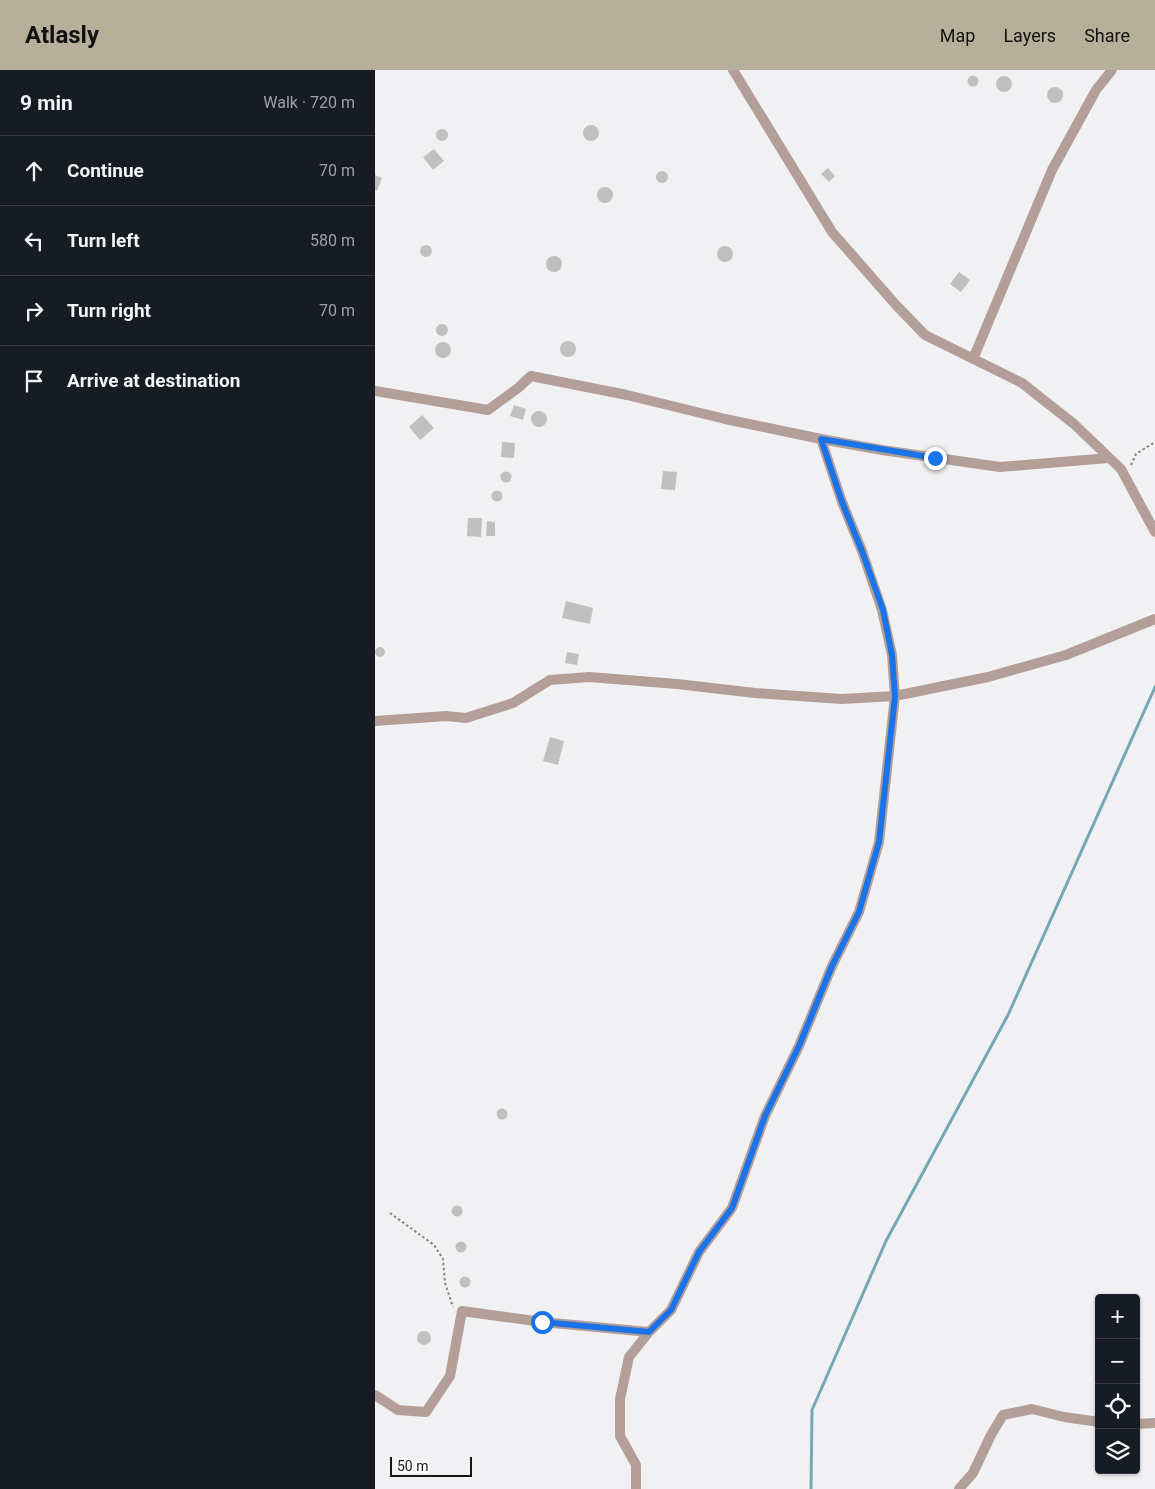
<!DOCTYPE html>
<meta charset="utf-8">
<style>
body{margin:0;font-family:Roboto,sans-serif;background:#20242c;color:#f1f3f6}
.controls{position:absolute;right:15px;bottom:15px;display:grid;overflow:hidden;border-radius:5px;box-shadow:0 1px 4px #0004}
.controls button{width:45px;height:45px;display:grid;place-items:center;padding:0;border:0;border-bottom:1px solid #363941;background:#171b24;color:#f1f3f6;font:25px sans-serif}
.scale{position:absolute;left:15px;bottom:12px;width:82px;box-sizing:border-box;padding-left:5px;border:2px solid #161617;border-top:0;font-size:14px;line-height:18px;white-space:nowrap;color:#161617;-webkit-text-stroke:4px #fff;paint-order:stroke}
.stop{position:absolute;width:15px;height:15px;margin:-11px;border:4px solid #1a73e8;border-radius:50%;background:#fff}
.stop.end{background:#1a73e8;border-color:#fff;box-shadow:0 1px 5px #0008}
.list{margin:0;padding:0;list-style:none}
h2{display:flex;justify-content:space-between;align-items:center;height:65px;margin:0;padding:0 20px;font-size:21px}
h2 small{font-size:16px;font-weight:400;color:#9ea1a6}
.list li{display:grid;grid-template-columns:32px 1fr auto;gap:15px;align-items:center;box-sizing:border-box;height:70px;padding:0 20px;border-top:1px solid #363941}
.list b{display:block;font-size:19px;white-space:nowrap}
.list em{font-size:16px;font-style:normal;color:#9ea1a6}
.icon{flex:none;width:28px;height:28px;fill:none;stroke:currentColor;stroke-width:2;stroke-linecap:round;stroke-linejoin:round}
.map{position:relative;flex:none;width:780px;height:1419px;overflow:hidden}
header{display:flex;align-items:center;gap:30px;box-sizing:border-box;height:70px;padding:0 25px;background:#b6b09b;color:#111}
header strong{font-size:24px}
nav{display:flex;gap:28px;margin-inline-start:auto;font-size:18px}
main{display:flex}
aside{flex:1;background:#171b24}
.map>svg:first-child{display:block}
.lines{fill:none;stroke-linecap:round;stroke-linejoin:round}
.stream{stroke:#74a8b6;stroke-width:3}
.building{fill:#c1c0bf}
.path{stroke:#848485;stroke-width:2;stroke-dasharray:2.5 2.5;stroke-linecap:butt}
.street{stroke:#b39e98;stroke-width:10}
.route{stroke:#1a73e8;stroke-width:6}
</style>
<header>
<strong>Atlasly</strong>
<nav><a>Map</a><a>Layers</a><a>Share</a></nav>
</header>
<main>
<aside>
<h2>9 min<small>Walk · 720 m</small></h2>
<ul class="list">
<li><svg class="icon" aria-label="ahead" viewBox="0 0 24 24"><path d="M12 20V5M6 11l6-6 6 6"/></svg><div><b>Continue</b></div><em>70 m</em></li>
<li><svg class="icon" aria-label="left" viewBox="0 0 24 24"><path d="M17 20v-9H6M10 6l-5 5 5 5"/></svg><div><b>Turn left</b></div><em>580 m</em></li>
<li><svg class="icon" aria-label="right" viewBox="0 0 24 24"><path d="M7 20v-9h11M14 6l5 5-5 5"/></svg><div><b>Turn right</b></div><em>70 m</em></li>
<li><svg class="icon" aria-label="arrive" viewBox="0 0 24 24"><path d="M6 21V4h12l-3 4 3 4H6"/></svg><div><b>Arrive at destination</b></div></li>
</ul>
</aside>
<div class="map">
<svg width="780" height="1419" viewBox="0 0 780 1419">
<rect width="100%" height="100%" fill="#f1f1f3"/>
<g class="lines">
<path class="stream" d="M436 1419 437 1340 511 1171 633 945 780 617"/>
</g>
<path class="building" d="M621 14a8 8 0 1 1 16 0a8 8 0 1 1-16 0Z
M592.5 11a5.5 5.5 0 1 1 11 0a5.5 5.5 0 1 1-11 0Z
M672 25a8 8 0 1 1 16 0a8 8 0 1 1-16 0Z
M208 63a8 8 0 1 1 16 0a8 8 0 1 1-16 0Z
M61 65a6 6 0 1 1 12 0a6 6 0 1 1-12 0Z
M59 79 69 91 58 100 48 87Z
M453 98 460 106 454 112 446 104Z
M281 107a6 6 0 1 1 12 0a6 6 0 1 1-12 0Z
M0 105 7 108 2 121 0 120Z
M222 125a8 8 0 1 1 16 0a8 8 0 1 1-16 0Z
M45 181a6 6 0 1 1 12 0a6 6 0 1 1-12 0Z
M342 184a8 8 0 1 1 16 0a8 8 0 1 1-16 0Z
M171 194a8 8 0 1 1 16 0a8 8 0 1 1-16 0Z
M584 202 595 210 586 222 575 214Z
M61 260a6 6 0 1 1 12 0a6 6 0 1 1-12 0Z
M185 279a8 8 0 1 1 16 0a8 8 0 1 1-16 0Z
M60 280a8 8 0 1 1 16 0a8 8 0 1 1-16 0Z
M139 335 151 339 148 350 135 346Z
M156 349a8 8 0 1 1 16 0a8 8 0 1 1-16 0Z
M47 345 59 358 45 370 34 357Z
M127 372 140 373 139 388 126 387Z
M288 401 302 402 300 420 286 419Z
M125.5 407a5.5 5.5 0 1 1 11 0a5.5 5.5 0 1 1-11 0Z
M116.5 426a5.5 5.5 0 1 1 11 0a5.5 5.5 0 1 1-11 0Z
M93 448H107L106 467 92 466Z
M112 451 120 452V466H111Z
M191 531 218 538 215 554 187 548Z
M0 582a5 5 0 1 1 10 0a5 5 0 1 1-10 0Z
M192 582 204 584 202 595 190 593Z
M175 667 189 671 183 695 168 691Z
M121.5 1044a5.5 5.5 0 1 1 11 0a5.5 5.5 0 1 1-11 0Z
M76.5 1141a5.5 5.5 0 1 1 11 0a5.5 5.5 0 1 1-11 0Z
M80.5 1177a5.5 5.5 0 1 1 11 0a5.5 5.5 0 1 1-11 0Z
M84.5 1212a5.5 5.5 0 1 1 11 0a5.5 5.5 0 1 1-11 0Z
M42 1268a7 7 0 1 1 14 0a7 7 0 1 1-14 0Z"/>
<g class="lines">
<path class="path" d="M756 395 761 384 780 372
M15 1143 59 1175 68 1189 70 1213 78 1237"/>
<path class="street" d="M358 0 457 162 521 235 550 265 647 313 699 354 746 399 780 462
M598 289 677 100 721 20 737 0
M0 321 113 340 143 318 156 306 252 325 350 349 446 369 467 432 487 481 507 540 517 585 520 626 504 772 484 842 457 896 424 976 390 1046 357 1138 324 1182 296 1240 274 1262 254 1287 245 1329V1366L261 1395V1419
M446 369 507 380 625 397 734 388
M0 651 71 646 91 648 138 633 175 610 214 607 302 614 380 623 467 629 520 626 613 607 691 585 780 549
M0 1325 23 1340 51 1342 75 1306 87 1241 167 1252 274 1262
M761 1354 780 1353
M584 1419 598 1403 616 1365 628 1345 657 1339 689 1347 724 1352"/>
</g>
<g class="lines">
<path class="route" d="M167 1252 274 1262 296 1240 324 1182 357 1138 390 1046 424 976 457 896 484 842 504 772 520 626 517 585 508 540 487 481 467 432 446 369 560 388"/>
</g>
</svg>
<div class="controls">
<button>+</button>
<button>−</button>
<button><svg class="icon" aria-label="locate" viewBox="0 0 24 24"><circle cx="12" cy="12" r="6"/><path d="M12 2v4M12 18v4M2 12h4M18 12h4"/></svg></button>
<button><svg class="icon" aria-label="layers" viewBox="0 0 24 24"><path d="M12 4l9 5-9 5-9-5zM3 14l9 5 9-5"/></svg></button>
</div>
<div class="scale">50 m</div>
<div class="stop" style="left:167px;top:1252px"></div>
<div class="stop end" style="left:560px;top:388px"></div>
</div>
</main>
